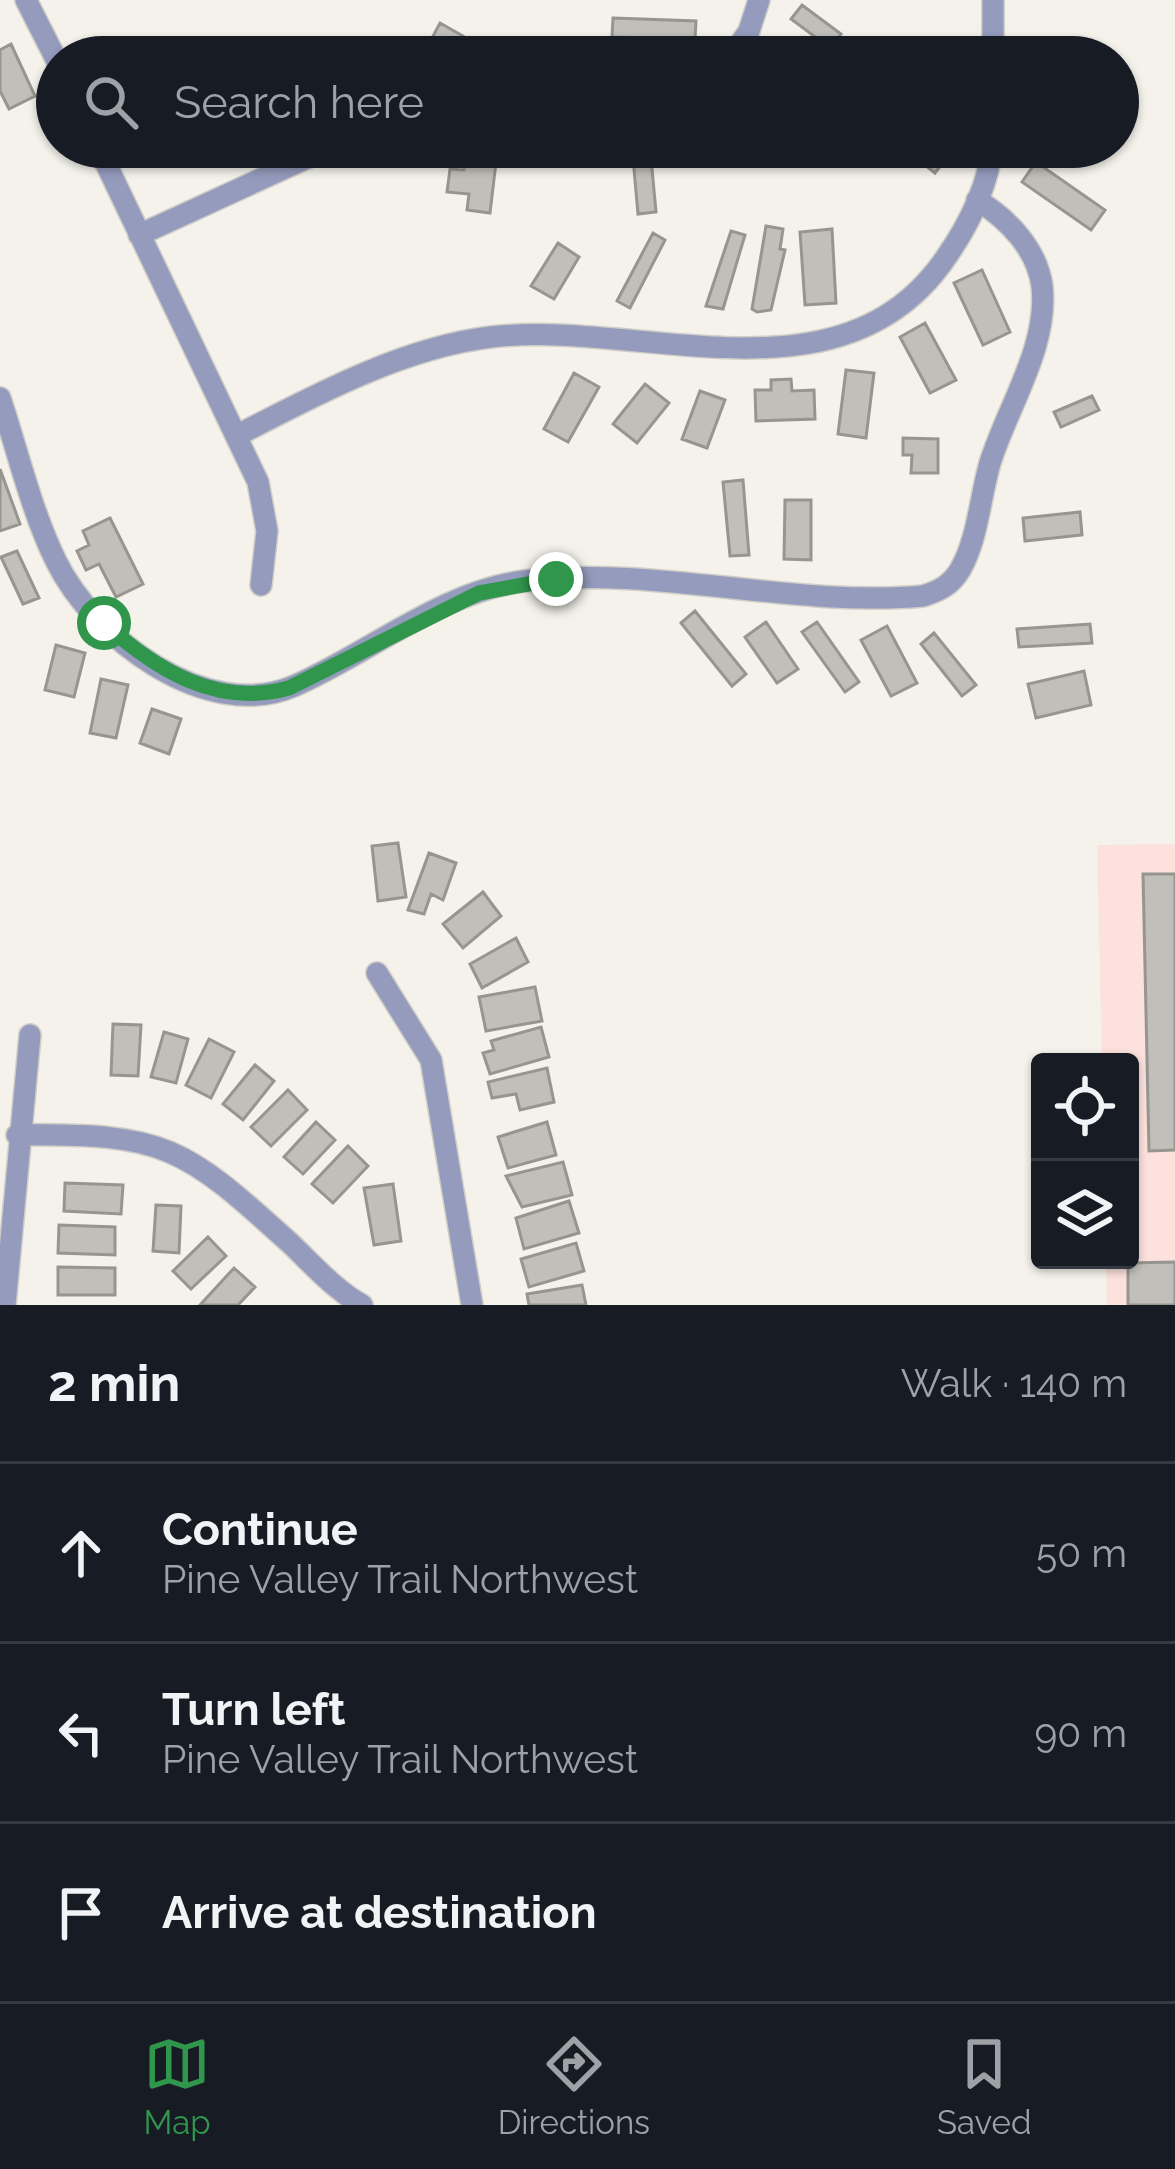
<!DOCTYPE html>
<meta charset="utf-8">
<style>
body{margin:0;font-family:Raleway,sans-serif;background:#20242c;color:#f1f3f6}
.controls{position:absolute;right:36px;bottom:36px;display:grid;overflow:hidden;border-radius:12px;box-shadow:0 3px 9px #0004}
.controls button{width:108px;height:108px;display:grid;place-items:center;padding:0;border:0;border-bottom:3px solid #363941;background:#171b24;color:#f1f3f6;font:60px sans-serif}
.stop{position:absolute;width:36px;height:36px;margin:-27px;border:9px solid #30964c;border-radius:50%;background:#fff}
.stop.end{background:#30964c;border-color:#fff;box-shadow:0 3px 12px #0008}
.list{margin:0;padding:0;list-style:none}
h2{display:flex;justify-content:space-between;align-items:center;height:156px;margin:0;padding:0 48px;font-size:51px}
h2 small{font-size:39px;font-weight:400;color:#9ea1a6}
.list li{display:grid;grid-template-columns:78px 1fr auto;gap:36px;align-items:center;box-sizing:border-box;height:180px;padding:0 48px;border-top:3px solid #363941}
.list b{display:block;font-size:45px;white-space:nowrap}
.list p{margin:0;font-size:39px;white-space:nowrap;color:#9ea1a6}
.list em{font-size:39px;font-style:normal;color:#9ea1a6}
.icon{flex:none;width:66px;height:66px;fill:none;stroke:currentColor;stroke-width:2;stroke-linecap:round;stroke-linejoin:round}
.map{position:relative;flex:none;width:1175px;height:1305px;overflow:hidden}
.search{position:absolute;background:#171b24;box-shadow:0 3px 9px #0004;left:36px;right:36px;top:36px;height:132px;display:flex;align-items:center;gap:30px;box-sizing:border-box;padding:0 42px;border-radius:66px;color:#9ea1a6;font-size:45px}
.sheet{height:696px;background:#171b24}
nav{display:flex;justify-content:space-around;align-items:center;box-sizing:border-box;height:168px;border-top:3px solid #363941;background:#171b24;font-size:33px;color:#9ea1a6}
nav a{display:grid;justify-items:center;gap:6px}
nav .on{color:#30964c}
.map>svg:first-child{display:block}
.commercial{fill:#fce1dc}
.building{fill:#c1bfb9;stroke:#97958f;stroke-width:3}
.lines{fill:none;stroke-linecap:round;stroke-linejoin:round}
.minor-casing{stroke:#cfcdc7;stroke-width:24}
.minor{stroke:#959bbd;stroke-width:21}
.route{stroke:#30964c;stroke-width:15}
</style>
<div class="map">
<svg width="1175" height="1305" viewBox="0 0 1175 1305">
<rect width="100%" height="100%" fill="#f4f2eb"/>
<path class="commercial" d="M1175 844V1305H1107L1106 1260H1130V1062H1102L1097 845Z"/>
<path class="building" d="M802 5 841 34 830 48 791 19Z
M613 18 696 21 695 39 612 37Z
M440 23 463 36 452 57H422Z
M11 44 35 96 9 109 0 91V50Z
M632 147H650L656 212 638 214Z
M903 147H955L935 173Z
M466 150 497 154 490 213 467 210 469 194 447 192 450 169 464 170Z
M1036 162 1105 210 1091 230 1022 182Z
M766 226 783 229 780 249 785 250 771 310 757 312 752 309Z
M832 229 836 303 805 305 800 232Z
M731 231 745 235 723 309 706 306Z
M653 233 665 240 630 308 617 301Z
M558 243 579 257 554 299 531 286Z
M982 270 1010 332 983 345 954 283Z
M925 323 956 380 930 393 900 337Z
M846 370 874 373 866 438 838 434Z
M574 373 599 387 568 442 544 429Z
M791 379 792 391 814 390 815 419 756 421 755 390H771V380Z
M645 384 669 403 637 443 613 424Z
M700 391 725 400 707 448 682 439Z
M1092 396 1099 410 1061 427 1054 412Z
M903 438 938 439V473H911L912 455H903Z
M0 469 20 524 0 531Z
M743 480 749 555 730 556 723 482Z
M785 500H811V560L784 559Z
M1080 512 1082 535 1025 541 1023 518Z
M110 518 143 584 116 597 99 564 86 570 77 551 89 545 83 531Z
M17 551 39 598 23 604 1 557Z
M695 611 746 674 732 686 681 623Z
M766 622 798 669 777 683 745 637Z
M817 622 859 682 845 692 802 632Z
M1090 624 1092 643 1019 647 1017 629Z
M887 626 917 683 891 696 861 640Z
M934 633 976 685 962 696 921 644Z
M56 645 85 653 74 697 45 690Z
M1084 671 1091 705 1036 718 1028 684Z
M101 679 128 685 116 738 90 733Z
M152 709 181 719 169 754 140 743Z
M398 843 406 897 378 901 372 846Z
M429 853 456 863 443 900 431 894 424 914 408 910Z
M1143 874H1175V1150L1149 1151Z
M483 892 501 916 463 948 443 924Z
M516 938 528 962 482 988 470 964Z
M535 987 542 1021 486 1031 479 997Z
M113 1024 141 1025 138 1076 111 1075Z
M541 1027 549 1057 490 1074 483 1053 494 1050 491 1041Z
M164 1032 188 1039 176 1083 151 1077Z
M209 1039 234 1052 211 1098 186 1085Z
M255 1065 274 1081 243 1120 223 1104Z
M547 1068 554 1102 520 1110 516 1094 492 1098 488 1082Z
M288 1090 307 1110 271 1146 251 1127Z
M316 1122 335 1140 303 1174 284 1157Z
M547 1122 556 1155 508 1168 498 1137Z
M348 1146 368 1166 333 1203 312 1184Z
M563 1162 572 1195 522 1207 506 1176Z
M65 1183 123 1185 121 1214 64 1211Z
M393 1184 401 1241 374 1245 364 1188Z
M569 1201 579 1233 524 1249 516 1218Z
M156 1205 181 1206 179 1253 153 1251Z
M59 1225 115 1227V1255L58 1253Z
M208 1237 226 1256 191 1289 173 1271Z
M576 1243 584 1271 529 1287 521 1259Z
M1175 1262V1305H1128V1263Z
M58 1267 115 1268V1295H58Z
M234 1268 255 1287 238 1305H200Z
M582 1285 586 1305H529L527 1294Z"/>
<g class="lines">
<defs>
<path id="minor" d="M26 0 57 61
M731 57 749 31 759 0
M993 57V0
M98 147 258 482 267 531 261 585
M139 235 331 147
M0 398C18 452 31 510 56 561 93 637 206 724 294 686 368 654 442 591 524 581 654 565 793 608 923 596 939 591 951 585 960 570 978 539 980 497 990 463 1007 408 1049 346 1042 286 1037 249 1008 219 977 200
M236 436C313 396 404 347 491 337 641 319 843 411 947 256 969 224 988 186 992 147
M377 973 431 1060 472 1305
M17 1135C166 1133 183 1146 291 1244 313 1265 335 1290 362 1305
M5 1305 30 1035"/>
</defs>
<use href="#minor" class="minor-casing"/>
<use href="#minor" class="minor"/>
</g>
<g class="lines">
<path class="route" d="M104 623C156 670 217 708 289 688L479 593 556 579"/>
</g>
</svg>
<div class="controls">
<button><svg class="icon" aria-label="locate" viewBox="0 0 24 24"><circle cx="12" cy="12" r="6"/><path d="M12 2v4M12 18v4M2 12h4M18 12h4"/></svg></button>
<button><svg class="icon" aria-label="layers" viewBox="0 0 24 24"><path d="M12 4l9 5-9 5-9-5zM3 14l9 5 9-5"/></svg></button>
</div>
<div class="stop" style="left:104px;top:623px"></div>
<div class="stop end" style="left:556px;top:579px"></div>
<div class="search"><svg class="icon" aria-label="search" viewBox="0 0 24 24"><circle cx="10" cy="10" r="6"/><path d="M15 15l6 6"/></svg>Search here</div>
</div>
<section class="sheet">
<h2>2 min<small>Walk · 140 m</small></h2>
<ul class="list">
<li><svg class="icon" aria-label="ahead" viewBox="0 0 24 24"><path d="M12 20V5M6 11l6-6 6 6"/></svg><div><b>Continue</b><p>Pine Valley Trail Northwest</p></div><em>50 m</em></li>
<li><svg class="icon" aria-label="left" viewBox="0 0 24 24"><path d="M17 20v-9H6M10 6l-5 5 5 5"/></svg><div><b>Turn left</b><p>Pine Valley Trail Northwest</p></div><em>90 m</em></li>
<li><svg class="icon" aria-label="arrive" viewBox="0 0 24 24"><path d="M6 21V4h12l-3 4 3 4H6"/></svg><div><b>Arrive at destination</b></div></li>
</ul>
</section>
<nav>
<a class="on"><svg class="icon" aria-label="map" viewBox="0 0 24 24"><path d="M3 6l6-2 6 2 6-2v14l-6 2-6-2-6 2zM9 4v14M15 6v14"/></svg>Map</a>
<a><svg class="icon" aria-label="directions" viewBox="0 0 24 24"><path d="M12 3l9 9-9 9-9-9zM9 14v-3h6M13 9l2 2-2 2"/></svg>Directions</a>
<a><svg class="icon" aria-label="saved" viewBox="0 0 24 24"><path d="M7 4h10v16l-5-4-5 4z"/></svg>Saved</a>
</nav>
